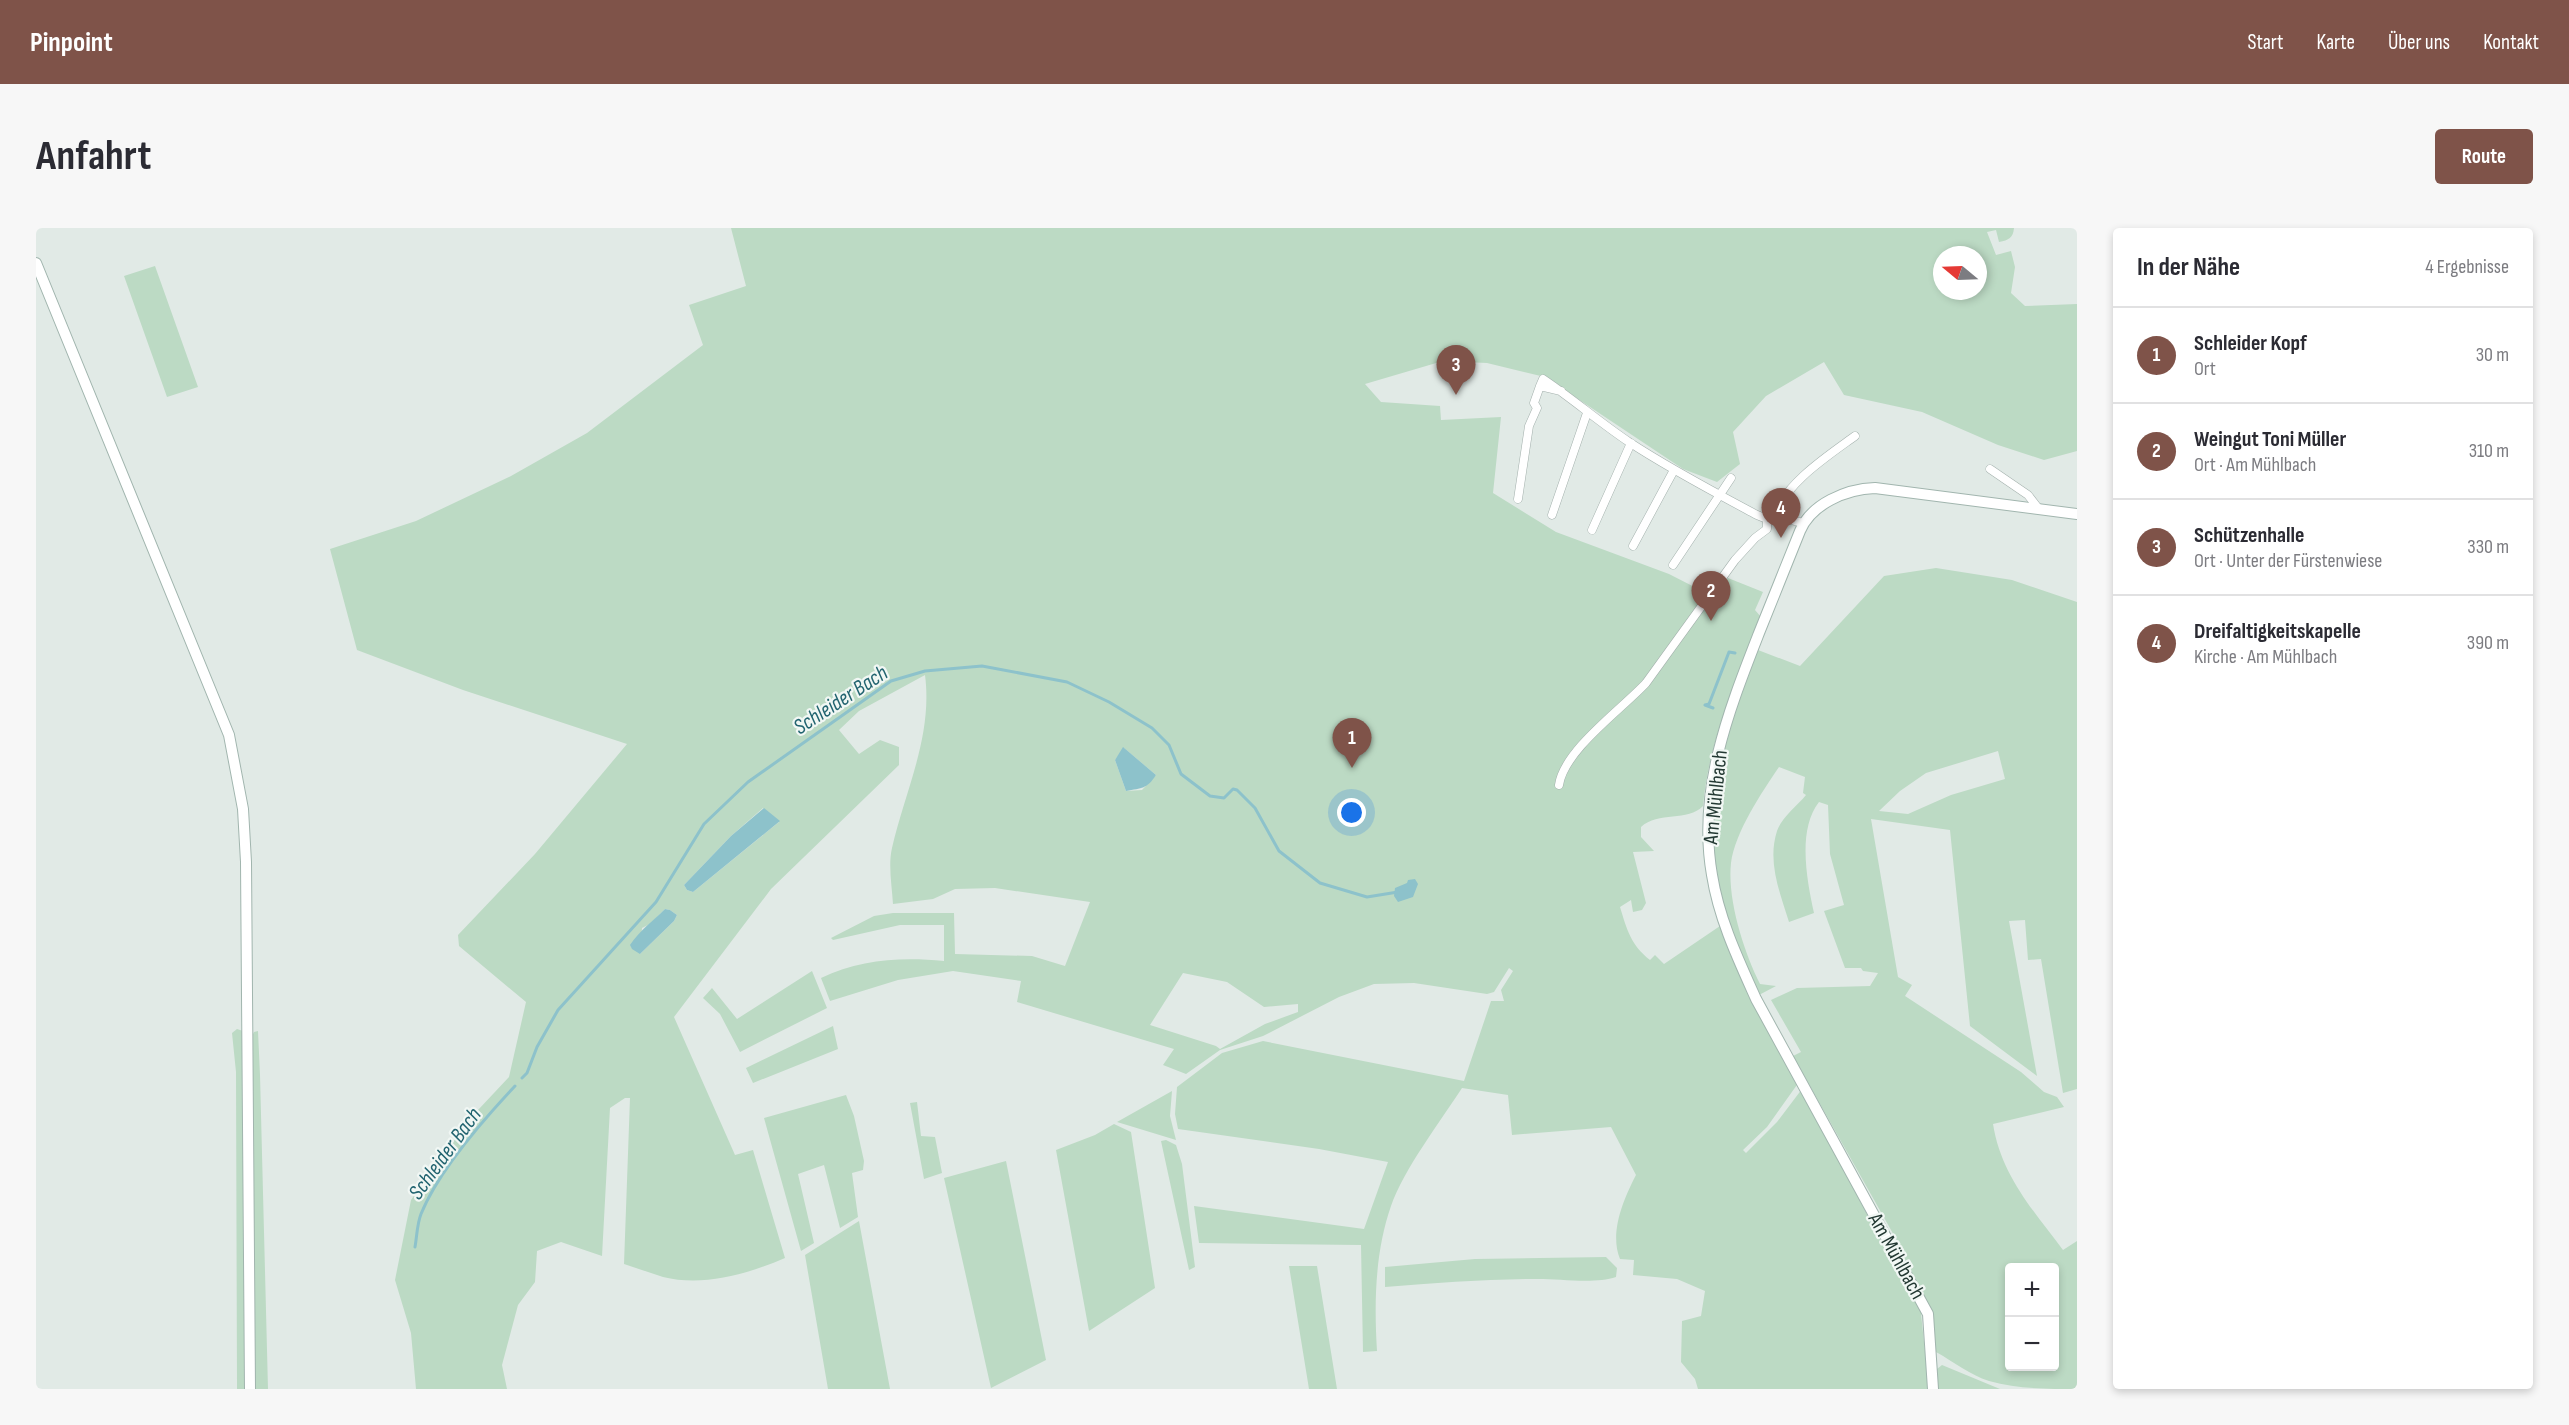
<!DOCTYPE html>
<html lang="de">
<meta charset="utf-8">
<style>
body{margin:0;font-family:"Sofia Sans Condensed",sans-serif;background:#f7f7f7;color:#2b2b33}
.controls{position:absolute;right:18px;bottom:18px;display:grid;overflow:hidden;border-radius:6px;box-shadow:0 3px 9px #0003}
.controls button{width:54px;height:54px;display:grid;place-items:center;padding:0;border:0;border-bottom:2px solid #e1e1e2;background:#fff;color:#2b2b33;font:30px sans-serif}
.compass{position:absolute;left:1897px;top:18px;width:54px;height:54px;border-radius:50%;background:#fff;box-shadow:0 3px 9px #0003;rotate:289deg}
.you{position:absolute;left:1316px;top:585px;width:21px;height:21px;margin:-15px;border:4px solid #fff;border-radius:50%;background:#1a73e8;box-shadow:0 0 0 9px #1a73e833}
.badge{display:grid;place-items:center;width:39px;height:39px;border-radius:50%;background:#7f5349;color:#fff;font-size:20px;font-weight:700}
.pin{position:absolute;translate:-50% -50px;filter:drop-shadow(0 2px 3px #0008)}
.pin::after{content:'';position:absolute;top:32px;width:21px;height:18px;background:inherit;clip-path:polygon(0 0,100% 0,50% 100%)}
.list{margin:0;padding:0;list-style:none}
h2{display:flex;justify-content:space-between;align-items:center;height:78px;margin:0;padding:0 24px;font-size:26px}
h2 small{font-size:20px;font-weight:400;color:#7c7c81}
.list li{display:grid;grid-template-columns:39px 1fr auto;gap:18px;align-items:center;box-sizing:border-box;height:96px;padding:0 24px;border-top:2px solid #e1e1e2}
.list b{display:block;font-size:22px;white-space:nowrap}
.list p{margin:0;font-size:20px;white-space:nowrap;color:#7c7c81}
.list em{font-size:20px;font-style:normal;color:#7c7c81}
.map{position:relative;flex:none;width:2041px;height:1161px;overflow:hidden;border-radius:6px}
header{display:flex;align-items:center;gap:36px;box-sizing:border-box;height:84px;padding:0 30px;background:#7f5349;color:#fff}
header strong{font-size:28px}
nav{display:flex;gap:33px;margin-inline-start:auto;font-size:21px}
.intro{display:flex;align-items:center;justify-content:space-between;box-sizing:border-box;height:144px;padding:0 36px}
h1{margin:0;font-size:42px}
.button{padding:15px 27px;border-radius:6px;background:#7f5349;color:#fff;font-size:21px;font-weight:700}
main{display:flex;gap:36px;padding:0 36px}
aside{flex:1;background:#fff;border-radius:6px;box-shadow:0 3px 9px #0003}
.map>svg:first-child{display:block}
.green{fill:#bcdac4;fill-rule:evenodd}
.water{fill:#8dc2cb}
.lines{fill:none;stroke-linecap:round;stroke-linejoin:round}
.stream{stroke:#8dc2cb;stroke-width:3}
.street-casing{stroke:#a4b1ad;stroke-width:9}
.secondary-casing{stroke:#a1b5ae;stroke-width:12}
.street{stroke:#fff;stroke-width:8}
.secondary{stroke:#fff;stroke-width:10}
.labels{text-anchor:middle;stroke-width:4.5;stroke-linejoin:round;paint-order:stroke}
.street-label{font-size:21px;fill:#233933;stroke:#f1f7f4}
.water-label{font-size:22px;font-style:italic;fill:#226470;stroke:#f1f7f4}
</style>
<header>
<strong>Pinpoint</strong>
<nav><a>Start</a><a>Karte</a><a>Über uns</a><a>Kontakt</a></nav>
</header>
<div class="intro"><h1>Anfahrt</h1><a class="button">Route</a></div>
<main>
<div class="map">
<svg width="2041" height="1161" viewBox="0 0 2041 1161">
<rect width="100%" height="100%" fill="#e1eae6"/>
<path class="green" d="M695 0H1978C1977 10 1973 12 1963 14L1960 2 1951 4 1960 27 1975 23 1979 39 1975 65 1989 78 2041 76V223L2008 232 1962 217 1886 184 1808 167 1788 134 1730 168 1697 204 1704 236 1681 254 1647 241 1509 149 1451 135 1407 133 1329 156 1345 174 1404 178 1405 192 1465 189 1457 265 1520 304 1633 346 1676 368 1692 350 1727 364 1719 382 1725 389C1701 450 1673 511 1667 578 1652 594 1622 583 1605 599V609L1618 623 1597 624 1610 675 1606 682 1597 684 1595 672 1584 679C1591 702 1595 717 1614 732L1619 727 1628 736 1684 698 1701 740 1763 854 1731 899 1707 922 1710 925 1741 894 1766 861 1850 1023 1864 1018 1757 828 1765 824 1735 772 1761 760 1834 758 1842 745 1827 743 1825 740H1809L1788 683 1808 677 1794 626 1792 577 1783 574C1761 602 1771 653 1778 685L1753 694C1744 665 1731 634 1741 603 1746 589 1761 578 1770 567L1767 565 1769 549 1743 539C1726 564 1699 604 1695 635 1691 672 1708 724 1724 756L1740 758 1723 767C1707 733 1690 696 1681 660 1678 648 1679 635 1678 623 1674 548 1696 491 1722 422L1764 438 1848 348 1900 340 1976 352 2041 374V861L2027 865 2005 731 1992 732 1989 692 1973 693 2001 848 1934 798 1914 602 1835 591 1862 749 1876 757 1869 768 1985 844 2008 864 2021 869 2028 879 1957 896C1965 947 1997 982 2027 1022L2041 1013V1161C2011 1161 1982 1161 1953 1153 1934 1147 1918 1134 1900 1124L1896 1084 1885 1086 1893 1161H1662L1659 1151 1645 1134 1646 1093 1665 1088 1669 1063 1641 1051 1597 1047 1598 1032 1584 1031C1573 1005 1588 970 1600 947L1575 899 1476 907 1472 867 1426 860C1404 894 1368 941 1355 978 1339 1024 1338 1075 1341 1123L1327 1124 1325 1017 1163 1015 1158 978 1328 1001 1352 934 1283 921 1142 901 1139 886 1141 859 1186 825 1227 813 1428 853 1455 773H1468L1465 762 1477 743 1473 740 1458 764 1451 766 1378 755 1338 756 1303 769 1227 808 1184 822 1150 846 1127 837 1138 821 981 774 985 753 917 743 862 752 794 773 785 750C824 731 866 729 908 733V697H864L797 712 795 710 838 688 857 685H918L919 726 996 728 1029 738 1054 674 959 660 919 661 897 671 857 676C856 659 852 637 856 620 869 563 897 508 889 447L823 483 803 502 823 526 844 512 863 519V537L735 661 638 789 699 927 717 922 749 1030C712 1046 667 1059 627 1049 614 1045 601 1040 588 1036L594 870H589L574 880 566 1028 525 1014 501 1023 499 1054 482 1077 466 1137 471 1161H380L375 1105 359 1052 375 972 407 927 442 882 473 849 490 774 423 718 422 707 499 626 591 516 427 462 321 422 294 321 380 293 475 248 551 205 667 117 653 77 710 58ZM1906 27H1942V63H1906ZM1088 520 1120 547 1106 562 1090 563 1079 532ZM1962 523 1969 551 1915 567 1872 586 1843 583 1864 563 1890 545ZM727 580 743 594 657 664 651 662 648 657 695 608ZM629 681 634 682 641 687 638 693 604 726 606 700 614 696ZM1147 745 1191 754 1228 779 1262 776V784L1229 796 1184 821 1180 818 1114 797ZM1974 1040H2018V1138H1974Z
M119 38 162 159 131 169 88 48Z
M776 743 791 780 704 824 684 786 667 770 676 760 701 791Z
M797 798 802 821 717 855 710 840Z
M201 801 207 803 210 1161H201L200 844 196 805Z
M222 803 224 847 232 1161H219L216 808 218 804Z
M1136 863 1134 888 1140 912 1081 894Z
M810 867 818 888 828 933 827 942 816 945 822 989 804 1000 788 937 762 946 778 1015 765 1023 728 890Z
M881 874 885 908 899 909 906 945 888 951 874 875Z
M1078 896 1095 904 1119 1060 1053 1103 1020 922 1059 907Z
M1130 912 1140 917 1146 936 1159 1039 1153 1042 1125 913Z
M970 933 1010 1132 955 1160 908 950Z
M823 993 854 1161H792L769 1027Z
M1570 1029 1581 1040 1580 1049C1560 1056 1525 1051 1502 1051 1451 1051 1400 1055 1349 1059V1039L1439 1031Z
M1253 1038H1281L1301 1161H1273Z
M1906 1137 1964 1161H1902L1901 1141Z"/>
<path class="water" d="M1087 519 1120 547C1111 561 1106 560 1090 563L1079 532Z
M728 580 744 593 657 664 651 662 648 657 695 608Z
M1379 651 1382 656 1377 669 1362 674 1358 668 1359 660 1371 655 1372 652Z
M629 681 634 682 641 687 638 693 604 726 596 721 594 717C604 702 616 694 629 681Z"/>
<g class="lines">
<path class="stream" d="M1677 480 1669 477 1673 476 1693 424 1699 425
M486 850 491 845 501 819 522 782 620 674 668 596 712 554 855 453 889 443 946 438 1031 454 1073 474 1116 500 1133 517 1145 546 1174 568 1188 570 1197 561 1201 562 1219 580 1243 623 1284 655 1331 669 1362 664
M379 1019C381 1008 381 996 385 986 402 944 448 891 479 858"/>
<defs>
<path id="street" d="M1525 163 1504 158 1507 151C1537 171 1563 194 1593 214 1634 241 1678 264 1721 287L1731 291 1739 288 1767 295
M1954 241 1992 267 2002 280
M1482 271 1493 198 1501 180 1498 175 1504 158
M1516 287 1551 185
M1739 288C1748 256 1793 227 1819 208
M1556 302 1595 215
M1597 318 1638 242
M1637 337 1695 250
M1523 557C1528 522 1586 481 1610 455L1699 332 1719 310 1731 301V291"/>
<path id="secondary" d="M0 35 193 507 207 581 210 634 214 1161
M1897 1161 1892 1086 1720 771C1702 731 1683 691 1676 647 1661 562 1693 482 1723 405 1737 371 1750 337 1764 303 1775 276 1810 261 1839 260L2041 286"/>
</defs>
<use href="#street" class="street-casing"/>
<use href="#secondary" class="secondary-casing"/>
<use href="#street" class="street"/>
<use href="#secondary" class="secondary"/>
</g>
<g class="labels">
<g class="street-label">
<text transform="translate(1679 569) rotate(-84)" y="7">Am Mühlbach</text>
<text transform="translate(1861 1028) rotate(61)" y="7">Am Mühlbach</text>
</g>
<g class="water-label">
<text transform="translate(804 471) rotate(-33)" y="8">Schleider Bach</text>
<text transform="translate(408 925) rotate(-54)" y="8">Schleider Bach</text>
</g>
</g>
</svg>
<div class="controls">
<button>+</button>
<button>−</button>
</div>
<svg class="compass" viewBox="-18 -18 36 36"><path d="M0-13l5 13h-10z" fill="#e53935"/><path d="M0 13l5-13h-10z" fill="#7c7c81"/></svg>
<div class="you"></div>
<div class="pin badge" style="left:1316px;top:540px">1</div>
<div class="pin badge" style="left:1675px;top:393px">2</div>
<div class="pin badge" style="left:1420px;top:167px">3</div>
<div class="pin badge" style="left:1745px;top:310px">4</div>
</div>
<aside>
<h2>In der Nähe<small>4 Ergebnisse</small></h2>
<ul class="list">
<li><span class="badge">1</span><div><b>Schleider Kopf</b><p>Ort</p></div><em>30 m</em></li>
<li><span class="badge">2</span><div><b>Weingut Toni Müller</b><p>Ort · Am Mühlbach</p></div><em>310 m</em></li>
<li><span class="badge">3</span><div><b>Schützenhalle</b><p>Ort · Unter der Fürstenwiese</p></div><em>330 m</em></li>
<li><span class="badge">4</span><div><b>Dreifaltigkeitskapelle</b><p>Kirche · Am Mühlbach</p></div><em>390 m</em></li>
</ul>
</aside>
</main>
